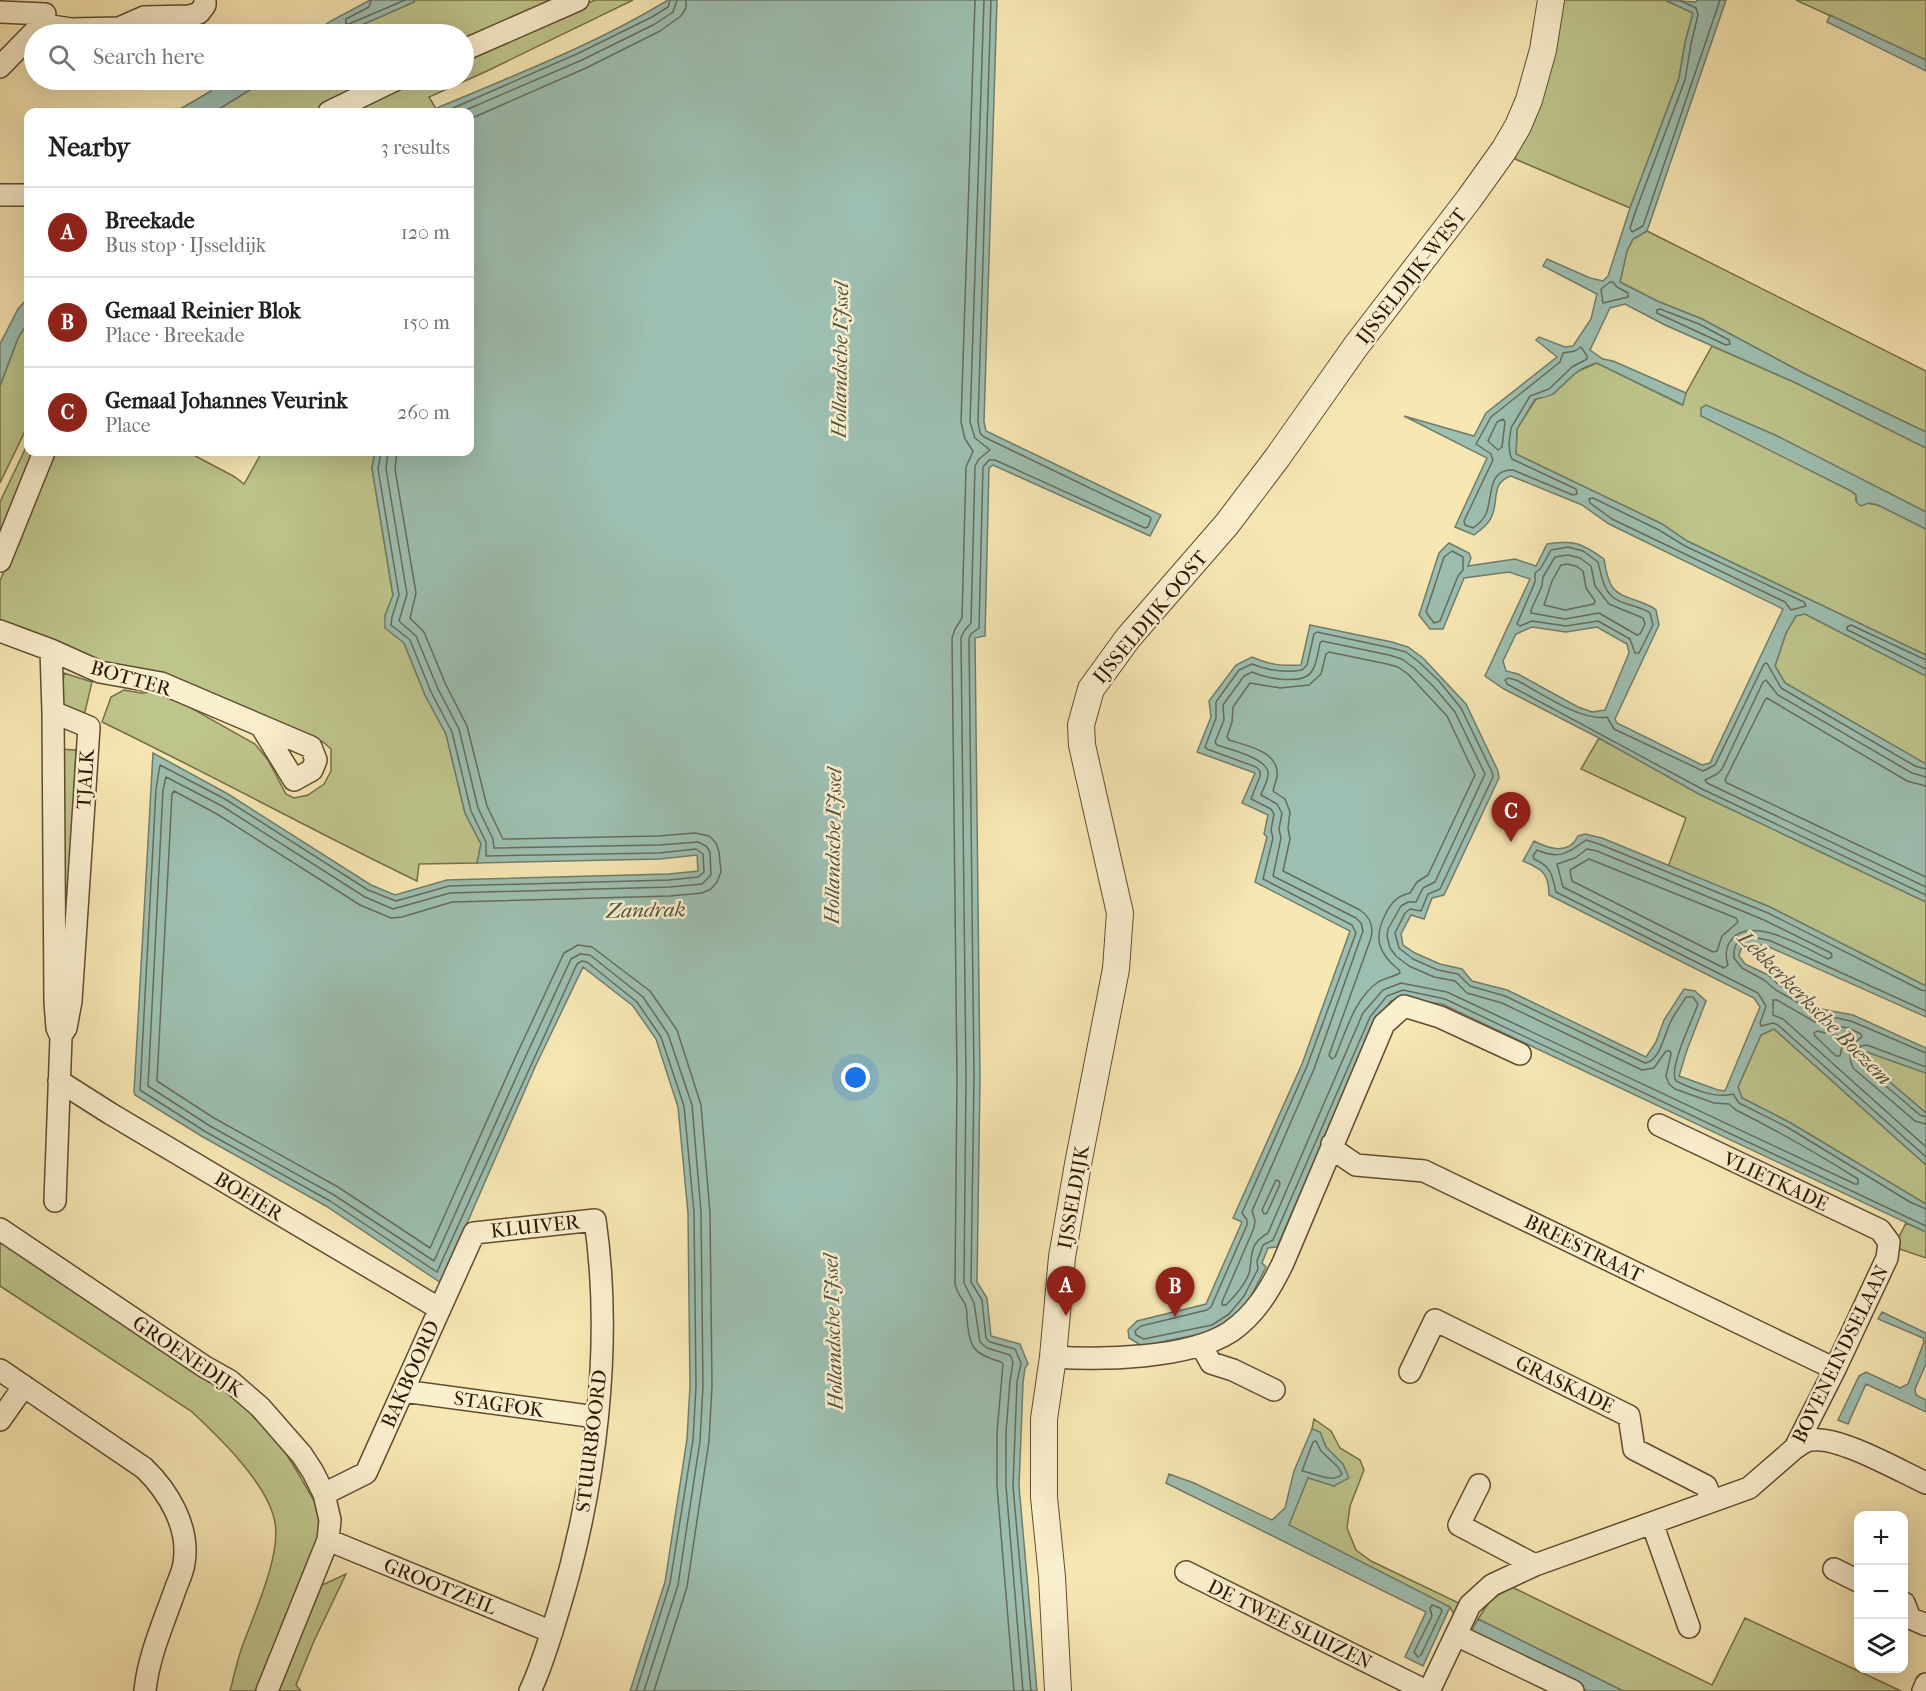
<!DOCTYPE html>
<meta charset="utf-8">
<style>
body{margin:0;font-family:"IM FELL French Canon",serif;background:#f2f2f2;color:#202124}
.controls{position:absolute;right:18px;bottom:18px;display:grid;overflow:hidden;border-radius:12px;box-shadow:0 6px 24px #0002}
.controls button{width:54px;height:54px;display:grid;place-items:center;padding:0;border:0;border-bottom:2px solid #e0e0e0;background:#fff;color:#202124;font:30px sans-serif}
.you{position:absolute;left:856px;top:1078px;width:21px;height:21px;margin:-15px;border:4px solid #fff;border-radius:50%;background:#1a73e8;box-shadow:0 0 0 9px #1a73e833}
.badge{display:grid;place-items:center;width:39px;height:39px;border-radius:50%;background:#8f2418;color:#fff;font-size:20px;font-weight:700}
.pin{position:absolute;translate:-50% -50px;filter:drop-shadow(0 2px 3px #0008)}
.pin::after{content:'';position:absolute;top:32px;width:21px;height:18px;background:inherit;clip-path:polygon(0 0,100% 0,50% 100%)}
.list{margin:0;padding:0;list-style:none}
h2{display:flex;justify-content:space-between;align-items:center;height:78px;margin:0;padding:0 24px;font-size:26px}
h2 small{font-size:20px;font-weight:400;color:#757577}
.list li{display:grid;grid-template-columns:39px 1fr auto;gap:18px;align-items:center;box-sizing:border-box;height:90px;padding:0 24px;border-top:2px solid #e0e0e0}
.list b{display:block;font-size:22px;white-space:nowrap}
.list p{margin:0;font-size:20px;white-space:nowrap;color:#757577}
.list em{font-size:20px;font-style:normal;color:#757577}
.icon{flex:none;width:33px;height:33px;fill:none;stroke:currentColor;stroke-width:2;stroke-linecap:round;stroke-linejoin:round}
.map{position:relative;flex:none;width:1926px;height:1691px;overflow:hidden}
.search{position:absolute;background:#fff;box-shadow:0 6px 24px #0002;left:24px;top:24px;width:450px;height:66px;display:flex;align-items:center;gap:15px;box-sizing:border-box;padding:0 21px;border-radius:33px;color:#757577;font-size:22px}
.panel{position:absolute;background:#fff;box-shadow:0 6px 24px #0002;left:24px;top:108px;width:450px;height:348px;border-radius:12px}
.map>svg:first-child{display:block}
.green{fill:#bec58b;stroke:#766f48;stroke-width:1.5}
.water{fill:#9dbfb1;stroke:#707d6d;stroke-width:1.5;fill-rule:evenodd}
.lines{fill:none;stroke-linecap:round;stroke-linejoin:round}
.shore{stroke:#656c5c;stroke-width:1.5}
.minor-casing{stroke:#604c31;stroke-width:24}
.tertiary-casing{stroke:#604c31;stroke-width:28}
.minor{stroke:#faefce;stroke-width:21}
.tertiary{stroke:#faefce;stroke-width:26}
.labels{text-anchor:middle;stroke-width:5;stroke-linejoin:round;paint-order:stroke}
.street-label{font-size:20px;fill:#2d1906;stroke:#faefce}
.water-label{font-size:21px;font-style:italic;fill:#545342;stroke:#faefce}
</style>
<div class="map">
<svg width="1926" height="1691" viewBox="0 0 1926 1691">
<rect width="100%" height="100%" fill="#f7e7b3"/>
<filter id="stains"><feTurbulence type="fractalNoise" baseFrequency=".00333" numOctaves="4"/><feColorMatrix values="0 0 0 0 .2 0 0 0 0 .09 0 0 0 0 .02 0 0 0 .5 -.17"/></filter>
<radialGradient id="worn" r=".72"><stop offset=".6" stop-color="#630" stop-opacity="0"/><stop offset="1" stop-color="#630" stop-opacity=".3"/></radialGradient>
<path class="green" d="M414 0H563L464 42V34H341L414 2Z
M595 0H633L487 71 429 97 438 112H343L409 80H464V56Z
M1556 0H1665L1693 13 1685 43 1679 78 1630 208 1515 159 1535 105Z
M1796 0H1926V60Z
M266 80H377L314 112H214Z
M1647 231 1926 371V432L1805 374 1702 319 1657 301 1620 282 1627 251 1633 239Z
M28 322V425L0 483V386L18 338Z
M1712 346 1796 383 1926 448V512L1775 435 1706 406 1701 409 1851 491 1856 495V501L1878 505 1926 529V655L1687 541 1662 524 1516 454 1517 429 1536 399 1553 394 1576 372 1597 363 1682 405 1686 393Z
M28 443V452H36L0 541V502Z
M51 452H188L235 477 244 484 262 452H375L372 468 393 596 385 616 404 643 425 695 446 734 465 813 481 844 477 863 419 864 417 881C311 830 208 773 102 722L111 697 124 690 141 693 167 691 182 703 255 744 268 760 286 794 294 798 308 795 324 784 331 771V749L323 742 160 672 111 667 0 625V581Z
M1805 614 1926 676V764L1785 683 1775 666 1786 633 1796 615Z
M64 673 92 682 83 720 60 713Z
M1599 738 1699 794 1926 902V986L1770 907 1668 867 1686 818 1581 769Z
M56 749 76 750 63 1026Z
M1774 1029 1926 1165V1204L1789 1122 1742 1098 1738 1087 1761 1035Z
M1864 1051 1926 1073V1113L1863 1059Z
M1906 1223 1926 1232V1258L1894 1247Z
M0 1241 202 1372 242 1405 279 1442 298 1473 318 1508 324 1538 259 1691H230C234 1676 237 1661 242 1647 254 1614 281 1556 275 1523 269 1485 219 1437 191 1411L0 1286Z
M1314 1419 1331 1431 1340 1448 1360 1460 1364 1470 1350 1506 1347 1528 1356 1550 1371 1561 1463 1605 1456 1618 1450 1607 1288 1525 1308 1477 1334 1486V1456L1326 1447 1320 1432 1312 1429Z
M346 1574 314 1641 296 1685 301 1691H276L322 1585Z
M1512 1587 1712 1685 1745 1618 1901 1691H1623L1478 1619 1491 1599Z"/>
<path class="water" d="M370 0H414V2L341 34H269L270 32C287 31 316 35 329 22Z
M668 0H997L984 422 986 431 1161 515 1150 536 993 465 989 468 985 636 975 638 980 1078 977 1282 987 1298 991 1336 1020 1344 1028 1364 1025 1368 1023 1383 1019 1486 1037 1691H630L665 1582 687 1439 690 1386 688 1213 678 1107 656 1039 633 1006 583 967 535 1067 441 1283 326 1206 203 1137 135 1095 134 1092 153 753 228 794 371 885 395 895 447 880 669 874 698 871 697 855 660 859 477 863 481 844 465 813 446 734 425 695 404 643 385 628V616L393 595 372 468 375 452H470V112H438L437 108C515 75 596 44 668 0Z
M1665 0 1696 2 1697 0H1726L1647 231 1633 239 1627 251 1620 282 1657 301 1702 319 1805 374 1926 432V448L1796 383 1665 325 1625 304 1610 308 1590 350 1603 359 1613 361 1686 393 1683 405 1597 363C1574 369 1570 380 1554 393 1549 397 1541 398 1535 399L1517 429 1516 454 1662 524 1687 541 1926 655V676L1805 614 1796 616 1786 633 1775 666 1785 683 1926 764V902L1699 794 1599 738 1504 689 1485 676 1530 579 1509 572 1464 578 1443 629H1430L1419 615 1439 553 1449 543 1469 553 1471 558 1468 566 1515 559 1536 566 1547 544C1574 540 1582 543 1604 559 1610 601 1621 592 1652 607L1656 610 1659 625 1615 719 1617 723 1702 765 1710 763 1783 609 1609 524 1582 505 1511 476C1492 482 1498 498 1493 513 1490 523 1482 529 1474 535L1455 527 1487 458 1404 416 1474 436 1486 413 1557 357 1536 340 1539 337 1565 347 1573 346 1591 319 1597 294 1543 266 1547 259 1590 278 1603 281 1608 276 1630 208 1679 78 1685 43 1693 13ZM1532 627 1566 632 1597 627 1627 644 1629 653 1605 710 1592 712 1578 707 1518 674 1506 671 1503 661 1516 634Z
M1830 15 1926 60V71L1827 22Z
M212 80H266L214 112H175L211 91Z
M28 298V322L18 338 0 386V344L18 309Z
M1706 405 1775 435 1926 512V529L1878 505 1869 503 1861 506 1857 503 1856 495 1851 491 1701 416V408Z
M1310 625 1392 642 1408 647 1423 658 1466 704 1498 771 1499 778 1444 895 1432 898 1424 919 1411 915 1401 934 1403 945 1415 953 1440 964 1462 969 1472 981 1507 990 1646 1057 1656 1042 1664 1020 1684 989 1695 991 1706 1001 1687 1050 1679 1076 1718 1090 1725 1091 1760 1007 1754 998 1549 895C1549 873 1542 869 1523 861L1534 841C1549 849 1569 855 1578 836L1585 834 1602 838 1770 907 1926 986V1017L1769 947C1757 944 1741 938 1739 956L1745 964 1768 975 1779 985 1821 1009 1853 1015 1926 1048V1073L1864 1051 1863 1059 1926 1113V1165L1774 1029 1761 1035 1738 1087 1742 1098 1789 1122 1926 1204V1232L1442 1004 1418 1001 1405 996 1391 1001 1376 1019 1277 1247 1268 1248 1262 1263 1266 1267 1249 1300 1233 1319 1214 1331 1142 1346 1129 1338 1128 1330 1137 1321 1206 1304 1242 1222 1233 1218 1302 1064 1350 931 1255 882 1267 837 1264 834 1268 815 1242 803 1255 773 1197 752 1211 717 1209 701 1236 665 1252 657C1269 665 1282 666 1301 665Z
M1882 1312 1926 1333V1364L1915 1389 1916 1395 1926 1400V1412L1866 1384 1848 1424 1838 1420 1859 1376 1866 1372 1900 1388 1908 1384 1924 1342 1923 1338 1878 1319Z
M1312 1429 1320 1432 1326 1447 1343 1464 1349 1478 1334 1486 1308 1478 1289 1525 1450 1607 1423 1666 1405 1657 1426 1612 1166 1483 1169 1474 1194 1483 1272 1520 1285 1508 1294 1471Z
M1478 1619 1623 1691H1587L1470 1634Z"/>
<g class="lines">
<path class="shore" d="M371 0 369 7 346 19V24H349L405 0
M975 0 961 422 965 439 973 451 966 467 962 618 955 629 952 638 957 1078 955 1283C956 1292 961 1297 965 1304 967 1309 967 1314 967 1319 970 1348 972 1353 1001 1362L1003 1364 997 1432V1486L1014 1691
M984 0 970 422 975 438 990 450 979 459 975 466 971 623 964 631 961 638 966 1078 964 1283 974 1303 980 1342 987 1348 1010 1355 1013 1362 1010 1381 1006 1432V1486L1023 1691
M991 0 978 421 980 433 984 437 1150 517 1151 519 1148 527 1145 528 995 460H989L983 467 979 628 971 634 969 639 974 1078 971 1282 982 1300 986 1338 990 1342 1015 1349 1021 1363 1017 1382 1013 1486 1031 1691
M1679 0 1696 8 1698 15 1691 44 1685 80 1636 210 1630 228 1632 232 1643 226 1720 0
M444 112 579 53 652 17 668 7 670 0
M461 112 582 60 655 24 673 12 677 0
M470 119 586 68 660 31 681 16 686 8V0
M1610 282H1613L1617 287 1628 293V297L1603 303 1601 289Z
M1660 309 1699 324 1729 340 1730 344 1726 345 1657 313V310Z
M1581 347 1587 356V359L1572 367 1549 389 1530 396 1511 428 1509 444 1510 454 1512 459 1576 489 1577 494 1573 495 1513 470C1487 469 1493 497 1486 514 1483 520 1479 524 1473 528L1465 525 1464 521 1493 460 1491 454 1476 444 1491 417 1560 362 1563 353 1575 351Z
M1503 419 1505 422 1502 447 1498 450 1488 441 1497 422Z
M381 452 378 469 399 595 392 617 391 625 410 640 431 692 452 732 471 811 486 842V856L659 853 696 849 703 854 704 872 698 877 669 880 449 886 396 901 368 890 225 799 160 765 156 789 140 1090 206 1132 330 1201 437 1272 577 964 582 961 587 962 637 1002 661 1037 684 1106 694 1212 696 1386 693 1440 670 1583 636 1691
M388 452 386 469 407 594 399 621 416 636 438 689 459 729 478 808 493 839 494 848 659 845 698 842 706 846 710 852 711 875 702 884 670 887 450 893 393 909 365 897 222 806 166 777 163 790 148 1086 210 1126 334 1195 434 1261 523 1062 571 959 580 954 590 955 643 997 668 1034 692 1105 701 1212 703 1386 700 1441 678 1585 644 1691
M397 452 395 469 416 593 410 618 424 632 446 685 467 726 487 806 503 839 658 836 695 833 709 836 716 843 719 852 721 872 717 882 711 889 702 893 670 896 452 902 402 917 391 918 360 905 217 814 174 791 172 794 157 1081 214 1118 338 1187 430 1248 515 1058 564 953 578 945 592 947 650 991 677 1030 701 1105 710 1213 712 1386 709 1441 687 1587 654 1691
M1593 498 1659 530 1685 546 1804 602 1806 606 1791 610 1785 602 1612 519 1590 503 1589 499Z
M1568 547 1583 551 1598 562C1603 582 1604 598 1627 604 1636 607 1643 608 1650 613L1653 625 1639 653H1635L1630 639 1598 621 1566 626 1532 621 1520 626 1517 624 1535 582V573L1541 568 1551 550Z
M1452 551 1463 557V570L1458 576 1440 621 1434 623 1426 612 1444 557Z
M1568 555 1580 558 1591 566 1595 586 1609 604 1643 618 1645 624 1640 634 1637 635 1599 613 1565 619 1531 613V610L1542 586 1543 577 1555 557Z
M1567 564 1576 566 1583 571 1586 588 1595 601 1594 604 1565 610 1544 605 1552 581 1561 565Z
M1322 641 1389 655 1402 659 1414 668 1434 687 1455 712 1485 774 1435 882 1423 888 1416 902H1408L1401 906 1388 929 1387 936 1390 948 1396 956 1409 966 1434 977 1455 981 1467 993 1502 1003 1642 1070 1654 1068 1666 1051H1670L1671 1054 1666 1076 1669 1084 1675 1089 1714 1103 1729 1104 1736 1110C1778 1131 1818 1154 1858 1179V1184H1855L1447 992 1401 983 1383 990 1363 1013 1268 1233C1251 1243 1252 1251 1250 1269 1248 1282 1235 1296 1226 1305H1222V1302L1254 1228 1255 1220 1252 1211 1314 1069 1363 931 1361 923 1356 918 1273 876 1281 838 1279 829 1282 813 1277 804 1261 795C1263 788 1269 780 1268 772 1266 758 1229 749 1217 745L1215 742 1224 720 1223 705 1244 676 1252 672C1265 678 1303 686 1312 671 1317 664 1318 652 1320 643Z
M1329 652 1387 664 1398 667 1408 674 1447 716 1475 775 1428 875 1417 882 1410 893C1397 896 1392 902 1386 913 1373 938 1378 953 1399 970L1400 973C1393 977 1385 978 1378 982 1354 999 1346 1032 1335 1057L1332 1059 1329 1055 1371 938C1374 926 1370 917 1360 910L1283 871 1290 839 1288 828 1290 812 1285 799 1273 791C1274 786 1276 782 1277 777 1280 751 1247 746 1229 740L1227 737 1232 722 1233 707 1250 683 1280 688 1309 685 1321 674 1326 654Z
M1926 660 1851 625 1847 627V630L1852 632 1926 669
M1926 769 1915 766 1781 688 1767 663 1764 664 1715 765 1703 771 1614 729 1607 717C1581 722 1540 692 1516 680L1508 678 1505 680 1507 684 1702 789 1926 895
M1926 777 1912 773 1778 695 1766 680 1763 682 1722 769 1717 774 1705 780 1707 783 1926 887
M1926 786 1907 781 1767 698 1765 700 1725 780 1727 783 1926 877
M1587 849 1597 851 1764 920 1831 953 1832 957 1828 959C1806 948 1752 915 1732 939 1725 947 1725 956 1728 965L1724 968 1563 887 1557 864 1575 858Z
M1589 859 1736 918 1738 922 1722 936 1717 951 1713 952 1572 881 1570 870Z
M1926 991 1921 990 1768 913 1599 844 1586 840C1568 853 1560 860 1537 850L1533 856 1534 859C1552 867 1552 875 1556 892L1758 993 1766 1006 1760 1023 1761 1026 1773 1023 1778 1025 1926 1157
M1926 1011 1771 941C1753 936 1732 932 1734 958L1742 968 1764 980 1776 990 1818 1014 1851 1021 1926 1053
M1817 1031 1844 1037 1840 1056H1836L1815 1036 1814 1033Z
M1926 1067 1867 1045 1861 1046C1856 1051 1856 1059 1860 1064L1920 1115 1926 1117
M1926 1124 1915 1121 1853 1068C1847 1055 1850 1044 1862 1037L1861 1034 1848 1028 1815 1022 1777 1000H1773V1015L1783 1019 1926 1147
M1276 1180 1279 1181 1280 1184 1267 1213 1264 1214 1262 1210Z
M1926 1209 1910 1202 1787 1127 1739 1103 1733 1094C1715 1099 1693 1089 1676 1081 1668 1068 1693 1019 1698 1004L1693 997H1686C1681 1006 1674 1014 1670 1023 1664 1035 1660 1061 1645 1063L1505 996 1470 986 1458 974 1438 970 1413 959 1399 948 1395 933 1405 913 1410 909 1421 911 1428 894 1440 889 1493 777 1492 772 1461 708 1439 681 1419 662 1406 652 1391 648 1317 632 1314 634 1307 665 1302 670C1284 673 1269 671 1252 664L1239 670 1216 702V718L1205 747 1207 749 1256 767 1260 771V776L1251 799 1271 809 1274 814 1271 830 1273 838 1263 879 1352 925 1356 933 1307 1066 1242 1213 1247 1220V1225L1211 1307 1207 1310 1141 1326 1135 1331 1136 1335 1144 1339 1212 1325 1229 1314 1244 1296 1258 1269 1257 1261 1263 1245 1273 1240 1370 1017 1387 996 1403 990 1445 999 1926 1226
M1316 1441 1321 1451 1338 1467 1342 1474C1333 1484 1314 1473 1302 1471L1313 1442Z
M1432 1605 1440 1608 1442 1611 1421 1655 1418 1657 1414 1652 1432 1616 1430 1608Z"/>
<defs>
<path id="minor" d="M0 12 45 14
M464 50 578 0
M0 67 36 30 45 25 71 29 119 28 144 17 190 16 199 13 205 5V0
M329 112 395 80
M0 195H24
M0 561 44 452
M0 631 51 650 100 672 161 683 311 747 316 760 312 770 294 780 261 726
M51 650 53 712 55 1002 57 1028 61 1037 55 1201
M53 712 89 727 71 1001 66 1028 62 1034
M59 1081 111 1114 440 1309
M1332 1144 1337 1152 1356 1165 1424 1171 1835 1369
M0 1229 205 1367 230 1381 260 1407 302 1455 313 1472 324 1494 330 1520 328 1540 267 1691
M1201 1345 1211 1363 1233 1370 1274 1390
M1053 1357C1102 1360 1188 1359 1230 1332 1255 1315 1270 1290 1283 1263L1384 1024 1404 1006 1440 1017 1520 1054
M0 1370 144 1468C168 1491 190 1527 184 1563 183 1573 177 1583 174 1593 163 1624 148 1658 145 1691
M1410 1372 1435 1320 1629 1416 1634 1449 1706 1486 1712 1501
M403 1391 596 1417
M0 1420 24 1386
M1795 1448C1800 1445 1806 1440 1812 1440 1839 1436 1900 1471 1926 1483
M1479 1485 1459 1525 1535 1565
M324 1494 366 1473 474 1233 595 1220C613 1343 596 1486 560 1605 551 1634 543 1664 530 1691
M1652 1523 1689 1627
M328 1540 552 1632
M1834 1569 1858 1581
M1186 1572 1426 1691
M1904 1603 1910 1618 1926 1625
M1456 1635 1573 1691
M1429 1691 1470 1605 1492 1585 1535 1565 1749 1488 1795 1448 1835 1369 1887 1258 1889 1242 1880 1230 1659 1125
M1923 1691 1926 1684"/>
<path id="tertiary" d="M1058 1691 1052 1577 1044 1497V1419L1053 1357 1062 1257 1078 1164 1116 969 1120 913 1082 745 1081 725 1091 689 1128 638 1227 524 1277 458 1356 346 1469 199 1504 150 1518 126 1529 100 1543 50 1551 0"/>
</defs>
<use href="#minor" class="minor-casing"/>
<use href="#tertiary" class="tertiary-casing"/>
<use href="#minor" class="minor"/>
<use href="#tertiary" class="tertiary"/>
</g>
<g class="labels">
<g class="street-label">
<text transform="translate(1411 276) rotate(-52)" y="7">IJSSELDIJK-WEST</text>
<text transform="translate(1150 617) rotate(-50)" y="7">IJSSELDIJK-OOST</text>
<text transform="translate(131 678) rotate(16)" y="7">BOTTER</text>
<text transform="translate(85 779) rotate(-86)" y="7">TJALK</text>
<text transform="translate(1776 1181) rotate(25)" y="7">VLIETKADE</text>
<text transform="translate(249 1196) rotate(31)" y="7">BOEIER</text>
<text transform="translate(1073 1197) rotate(-80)" y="7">IJSSELDIJK</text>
<text transform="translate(535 1226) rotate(-6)" y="7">KLUIVER</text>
<text transform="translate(1584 1248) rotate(26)" y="7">BREESTRAAT</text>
<text transform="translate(1840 1354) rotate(-64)" y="7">BOVENEINDSELAAN</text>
<text transform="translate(188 1356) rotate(34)" y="7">GROENEDIJK</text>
<text transform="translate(410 1374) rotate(-66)" y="7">BAKBOORD</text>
<text transform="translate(1565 1384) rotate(26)" y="7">GRASKADE</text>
<text transform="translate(499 1404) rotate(8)" y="7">STAGFOK</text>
<text transform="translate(591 1441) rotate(-83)" y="7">STUURBOORD</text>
<text transform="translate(440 1586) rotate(22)" y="7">GROOTZEIL</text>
<text transform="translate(1290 1624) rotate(26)" y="7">DE TWEE SLUIZEN</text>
</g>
<g class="water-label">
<text transform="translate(840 360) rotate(-89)" y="7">Hollandsche IJssel</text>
<text transform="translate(833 846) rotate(-89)" y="7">Hollandsche IJssel</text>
<text transform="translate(646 910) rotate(-1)" y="7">Zandrak</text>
<text transform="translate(1815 1008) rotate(45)" y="7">Lekkerkerksche Boezem</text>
<text transform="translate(833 1332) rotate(-92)" y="7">Hollandsche IJssel</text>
</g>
</g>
<rect width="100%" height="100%" filter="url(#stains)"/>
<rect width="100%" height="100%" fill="url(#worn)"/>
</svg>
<div class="controls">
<button>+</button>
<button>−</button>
<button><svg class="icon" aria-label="layers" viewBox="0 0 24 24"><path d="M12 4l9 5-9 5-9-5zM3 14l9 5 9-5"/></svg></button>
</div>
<div class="you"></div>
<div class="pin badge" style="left:1066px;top:1316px">A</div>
<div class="pin badge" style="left:1175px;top:1317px">B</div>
<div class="pin badge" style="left:1511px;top:842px">C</div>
<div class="search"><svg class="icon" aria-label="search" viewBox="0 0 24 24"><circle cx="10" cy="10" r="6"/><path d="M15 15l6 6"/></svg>Search here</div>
<section class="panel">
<h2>Nearby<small>3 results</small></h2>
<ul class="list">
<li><span class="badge">A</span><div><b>Breekade</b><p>Bus stop · IJsseldijk</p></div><em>120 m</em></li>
<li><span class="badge">B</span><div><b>Gemaal Reinier Blok</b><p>Place · Breekade</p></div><em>150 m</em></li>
<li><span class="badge">C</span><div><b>Gemaal Johannes Veurink</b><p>Place</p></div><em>260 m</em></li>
</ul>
</section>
</div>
